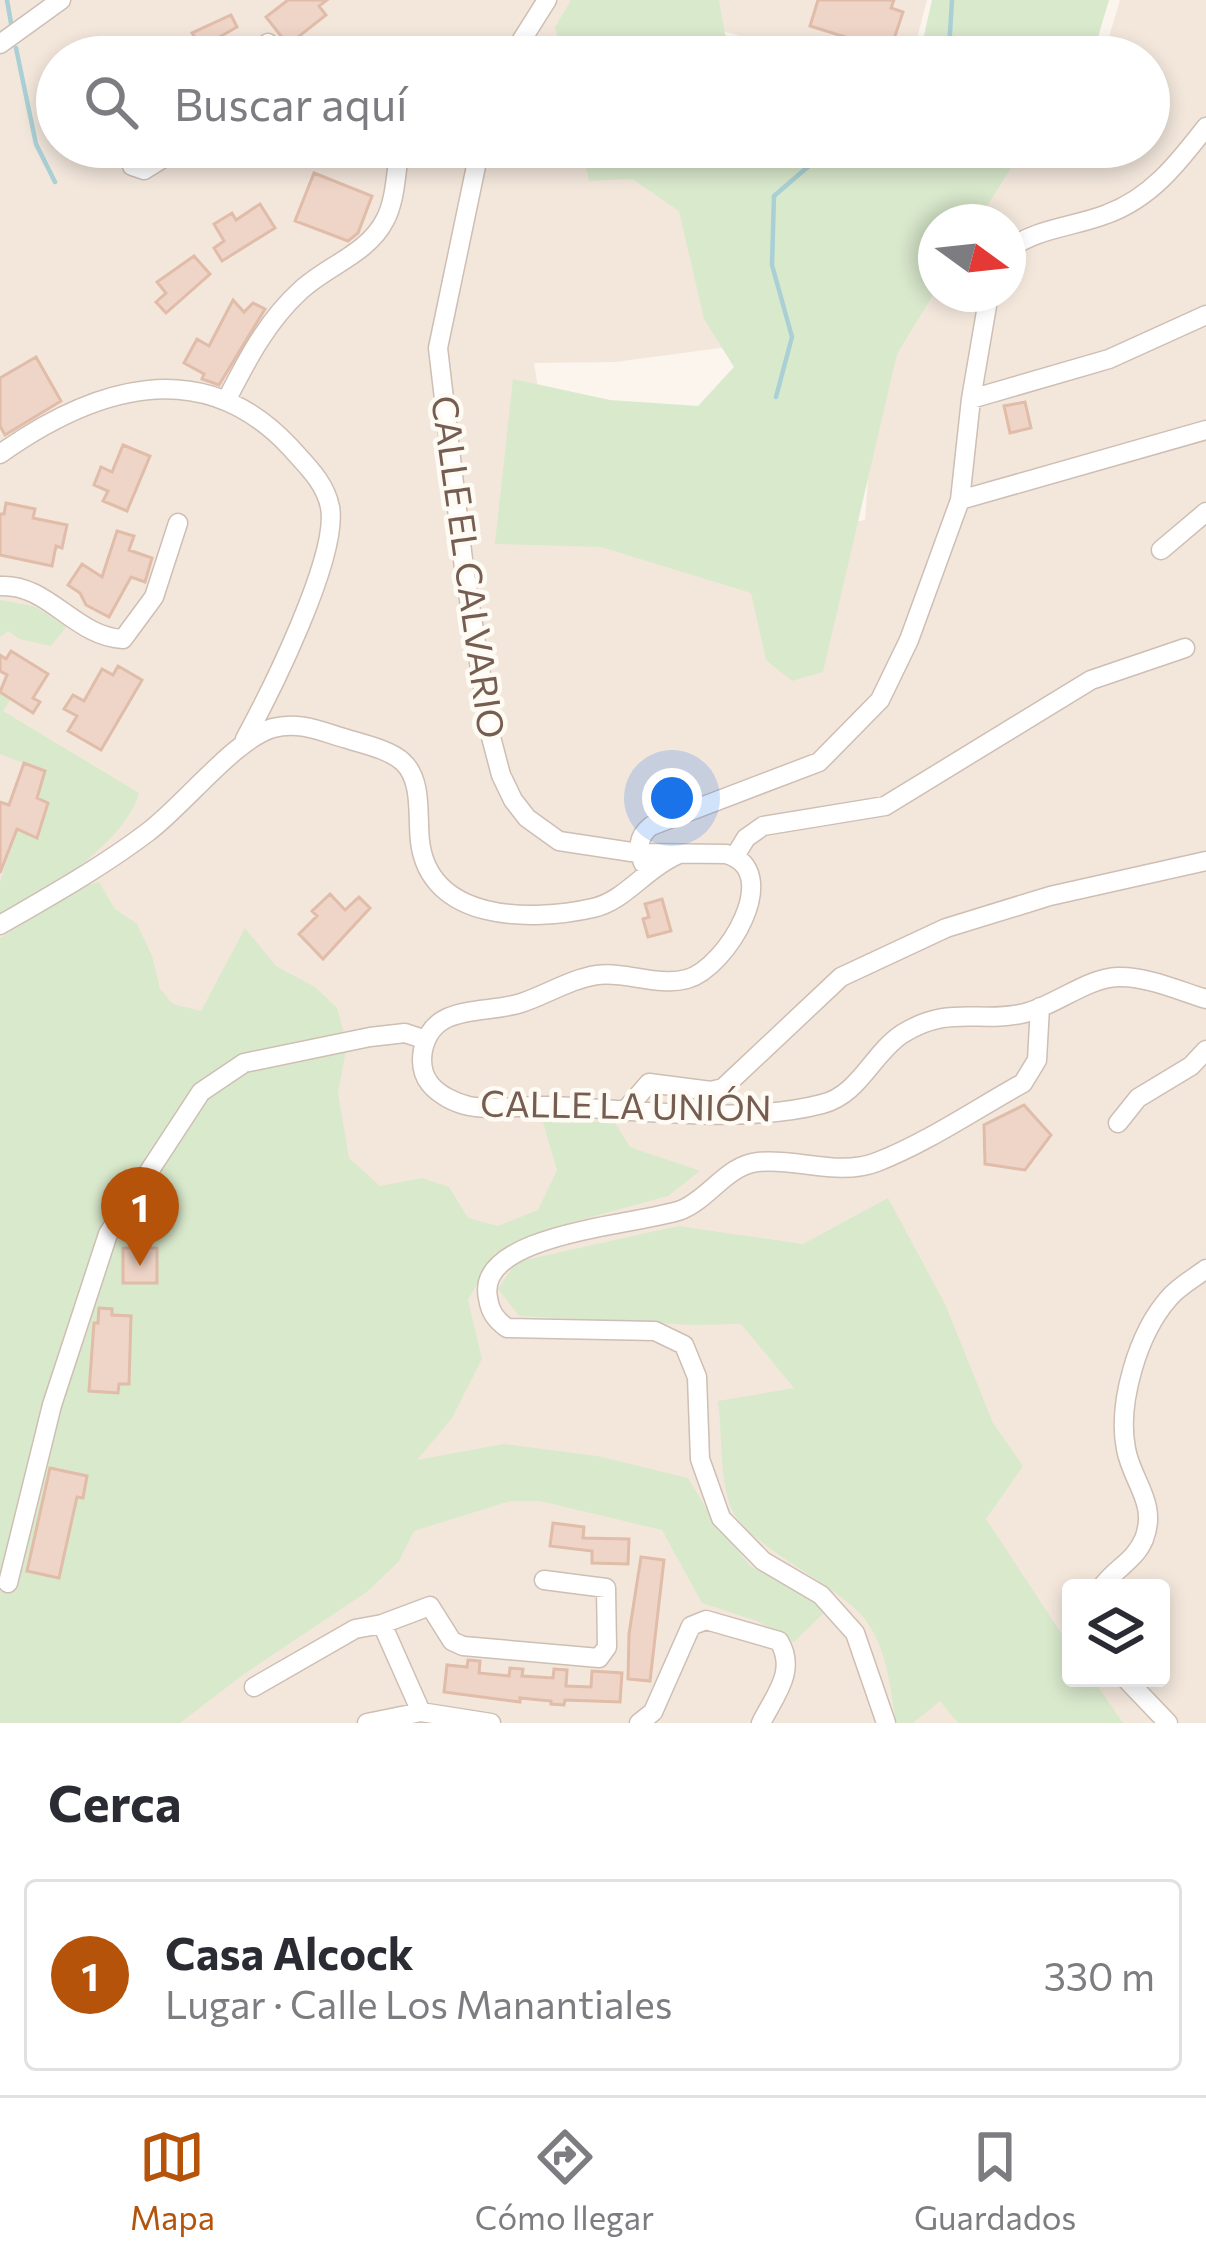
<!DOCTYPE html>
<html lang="es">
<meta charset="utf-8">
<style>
body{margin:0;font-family:Commissioner,sans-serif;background:#f7f7f7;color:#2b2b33}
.controls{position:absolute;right:36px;bottom:36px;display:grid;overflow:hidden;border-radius:12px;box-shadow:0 6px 18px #0003}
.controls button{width:108px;height:108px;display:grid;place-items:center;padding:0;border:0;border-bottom:3px solid #e1e1e2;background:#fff;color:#2b2b33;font:60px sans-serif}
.compass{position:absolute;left:918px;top:204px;width:108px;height:108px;border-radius:50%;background:#fff;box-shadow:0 6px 18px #0003;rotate:105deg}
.you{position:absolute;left:672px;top:798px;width:42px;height:42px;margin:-30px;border:9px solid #fff;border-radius:50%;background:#1a73e8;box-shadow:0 0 0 18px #1a73e833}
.badge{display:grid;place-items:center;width:78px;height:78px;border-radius:50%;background:#b45309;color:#fff;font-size:39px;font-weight:700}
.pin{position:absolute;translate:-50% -99px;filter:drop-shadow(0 3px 6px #0008)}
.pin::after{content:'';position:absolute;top:63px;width:42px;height:36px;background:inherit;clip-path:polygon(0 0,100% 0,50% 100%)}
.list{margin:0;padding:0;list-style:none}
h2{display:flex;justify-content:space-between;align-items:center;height:156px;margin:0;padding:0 48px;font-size:51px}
h2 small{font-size:39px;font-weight:400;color:#7c7c81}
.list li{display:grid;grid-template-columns:78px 1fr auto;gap:36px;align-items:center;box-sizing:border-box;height:192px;margin:0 24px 24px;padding:0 24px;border:3px solid #e1e1e2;border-radius:12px}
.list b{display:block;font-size:45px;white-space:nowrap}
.list p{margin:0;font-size:39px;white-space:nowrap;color:#7c7c81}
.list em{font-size:39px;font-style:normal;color:#7c7c81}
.icon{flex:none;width:66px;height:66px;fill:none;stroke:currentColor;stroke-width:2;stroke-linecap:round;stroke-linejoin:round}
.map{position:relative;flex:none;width:1206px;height:1723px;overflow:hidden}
.search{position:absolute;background:#fff;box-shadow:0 6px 18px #0003;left:36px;right:36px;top:36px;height:132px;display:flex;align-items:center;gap:30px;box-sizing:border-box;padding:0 42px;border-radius:66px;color:#7c7c81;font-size:45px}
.sheet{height:372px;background:#fff}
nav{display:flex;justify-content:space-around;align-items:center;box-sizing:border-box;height:168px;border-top:3px solid #e1e1e2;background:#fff;font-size:33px;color:#7c7c81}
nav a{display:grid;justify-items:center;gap:6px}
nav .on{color:#b45309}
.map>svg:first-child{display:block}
.residential{fill:#f3e7dc;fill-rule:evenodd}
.green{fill:#d9e9cc}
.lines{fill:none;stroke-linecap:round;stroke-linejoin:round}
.stream{stroke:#aad0d5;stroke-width:4.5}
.building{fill:#efd5c7;stroke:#e0bca9;stroke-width:3}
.minor-casing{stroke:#cebeb3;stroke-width:21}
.minor{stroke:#fff;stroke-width:18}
.labels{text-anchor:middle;stroke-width:9;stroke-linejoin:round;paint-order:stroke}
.street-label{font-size:36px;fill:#765d51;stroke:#fefaf4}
</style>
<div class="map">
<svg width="1206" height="1723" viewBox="0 0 1206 1723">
<rect width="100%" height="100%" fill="#fbf5ee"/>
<path class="residential" d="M0 0H927L912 57H809L677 17 665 57H57V147H674L735 346 615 362 534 363 563 543 798 532 865 520 870 451 931 213 1021 147H1149V57H1103L1120 0H1206V1723H0ZM936 222H1008V294H936ZM1071 1588H1161V1678H1071Z"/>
<path class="green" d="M571 0H719L725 34 739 57H562L555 27Z
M932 0H1109L1092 57H919Z
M582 147H1036L1011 168 977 222H936V290L897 354 823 672 792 681 766 660 751 593 601 547 495 544 513 379 610 400 698 406 734 367 704 319 679 211 632 179 589 181Z
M0 600 33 606 67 626 51 646 20 639 8 631 0 637Z
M0 688 12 697 3 711 139 793C125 844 44 892 0 919V882L17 829 37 837V798L44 771 0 754Z
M99 882 115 909 137 924 152 956 160 989 173 1004 201 1011 245 928 276 966 315 987 337 1008 347 1044 338 1093 349 1158 380 1186 422 1178 449 1187 468 1218 498 1226 538 1210 557 1170 542 1119 615 1123 630 1147 700 1171 668 1196 569 1223 495 1253 468 1300 482 1359 452 1418 417 1460 504 1444 597 1456 688 1478 710 1515 750 1566 828 1609 794 1642 757 1621 702 1603 662 1530 540 1501H510L414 1531 399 1561 368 1591 244 1674 180 1723H0V938L77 889Z
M888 1198 945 1304 993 1423 1023 1466 986 1519 1071 1648V1678H1092L1123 1723H958L940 1701 913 1723H896C890 1687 887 1646 863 1617 832 1580 742 1545 729 1503 720 1472 722 1433 718 1401L794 1388 741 1324 695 1325 519 1316 498 1289 516 1262 678 1226 803 1244Z"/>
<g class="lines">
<path class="stream" d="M7 0 11 23
M16 48 36 144 55 182
M939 57 949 49 952 0
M776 397 792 337 772 265 774 196 831 147"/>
</g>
<path class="building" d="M288 0H327L319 6 326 15 288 45 266 17Z
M818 0H894L891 8 903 12 890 51 810 26Z
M231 15 237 27 216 39 220 47 201 57H175L198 43 192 33Z
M314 173 372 196 358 233 348 241 295 221Z
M260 204 275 228 222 261 214 248 224 241 214 224 232 213 236 220Z
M194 256 210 274 166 313 156 302 166 293 157 282Z
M233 300 244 312 253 303 265 309 219 385 202 379 204 374 184 363 197 339 209 346Z
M36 357 61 401 5 435 0 426V378Z
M1025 402 1031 428 1010 433 1004 406Z
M123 445 150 456 127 511 103 501 108 491 94 485 101 467 112 472Z
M6 503 35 509 33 518 67 525 62 548 56 546 52 566 0 555V514H4Z
M117 531 134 536 129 550 152 558 145 582 131 577 109 617 86 605 80 593 68 585 82 564 102 577Z
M11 651 48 674 33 698 40 702 33 713 0 692 7 675 0 671V655L6 659Z
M118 666 142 680 101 750 68 731 77 716 64 709 73 695 84 701 102 669 113 675Z
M24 763 45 771 37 798 48 803 37 838 17 829 0 873V802L9 805Z
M330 894 345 910 359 897 370 908 323 959 299 934 317 916 312 911Z
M662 899 671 931 648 937 643 919 649 917 645 904Z
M1024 1105 1051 1135 1025 1170 985 1164 984 1125Z
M123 1248H157V1283H123Z
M99 1308 112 1309V1315L131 1316 129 1384H119L118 1393 89 1391 94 1323H98Z
M50 1468 87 1476 83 1498 77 1497 59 1578 27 1571Z
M553 1523 584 1527 583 1538 629 1539 628 1564 592 1563V1551L550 1546Z
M641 1557 664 1560 650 1681 628 1679 629 1634Z
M468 1660 480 1661 479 1673 509 1676 510 1668 523 1669 522 1676 553 1678 554 1669 567 1670 566 1686 591 1687 592 1671 622 1673 620 1702 565 1700 564 1705 551 1704V1701L520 1698V1702L444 1692 447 1665 467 1667Z"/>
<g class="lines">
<defs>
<path id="minor" d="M0 44 61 0
M246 57 268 43
M511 57 547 0
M133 147 129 157 132 166 144 170 181 147
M480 147 438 348 464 568 491 737 501 775 513 800 527 818 559 841 638 853 726 854C785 870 727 968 687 979 658 987 626 971 597 975 570 979 546 995 521 1003 485 1015 433 1002 423 1050 421 1061 422 1074 430 1084 439 1095 455 1103 469 1106 496 1111 523 1105 550 1106 632 1109 742 1125 822 1104 859 1095 872 1054 902 1034 950 1004 979 1024 1025 1013 1056 1005 1087 978 1118 977 1146 976 1180 991 1206 999
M1008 250C1036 228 1074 227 1107 214 1151 198 1178 163 1206 127
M227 399C247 360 267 321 300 291 326 266 368 254 385 220 396 200 396 169 400 147
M971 399 1109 359 1206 315
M0 454C93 388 201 352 290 447 306 465 325 482 330 507 339 556 270 693 245 739
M960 500 1206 430
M1161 550 1206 512
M0 586C48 583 75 637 123 639L154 597 178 523
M735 856 746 838 763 826 885 806 1091 680 1185 648
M643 863C638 848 637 837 651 826L819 762 880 700 909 640 960 500 971 399 989 294
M0 925C50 896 102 867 148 832 183 806 236 738 273 728 298 721 320 731 344 738 362 744 389 749 403 762 423 781 417 816 420 841 429 922 531 922 593 908 625 901 646 868 677 855
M623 1113 649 1083 711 1091 723 1088 841 977 946 928 1050 896 1206 861
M1118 1123 1138 1098 1191 1066 1206 1050
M8 1583 52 1405 108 1234 201 1092 244 1063 370 1037 405 1033 426 1040
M1101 1588C1114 1569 1135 1561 1144 1539 1158 1503 1132 1482 1126 1449 1117 1403 1138 1333 1169 1298 1178 1287 1194 1278 1206 1269
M382 1624 430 1606 452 1641 463 1646 599 1658 607 1647 606 1588 544 1580
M1125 1678 1168 1723
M254 1687 355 1629 382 1624 421 1712
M367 1723 421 1712 491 1723
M639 1723 653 1712 691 1626 706 1620 779 1641C797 1671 775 1695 761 1723
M886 1723 855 1633 821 1595 763 1561 721 1518 700 1459 697 1377 684 1345 655 1331 507 1328C496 1320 490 1312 488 1298 474 1233 639 1225 681 1210 709 1199 727 1165 758 1162 798 1158 838 1177 877 1162 928 1142 976 1109 1023 1083L1037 1060 1040 1007"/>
</defs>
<use href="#minor" class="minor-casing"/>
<use href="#minor" class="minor"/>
</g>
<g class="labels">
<g class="street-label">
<text transform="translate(468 567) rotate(82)" y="13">CALLE EL CALVARIO</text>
<text transform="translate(626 1106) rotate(1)" y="13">CALLE LA UNIÓN</text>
</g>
</g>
</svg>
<div class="controls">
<button><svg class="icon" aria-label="layers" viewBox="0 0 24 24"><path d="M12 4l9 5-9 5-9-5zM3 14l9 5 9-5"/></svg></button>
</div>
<svg class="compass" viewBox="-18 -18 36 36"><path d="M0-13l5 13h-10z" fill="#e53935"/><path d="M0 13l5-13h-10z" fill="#7c7c81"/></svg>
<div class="you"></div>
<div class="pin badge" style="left:140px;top:1266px">1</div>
<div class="search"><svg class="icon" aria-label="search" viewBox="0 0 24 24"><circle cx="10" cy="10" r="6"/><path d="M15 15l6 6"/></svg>Buscar aquí</div>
</div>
<section class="sheet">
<h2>Cerca<small></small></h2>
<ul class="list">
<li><span class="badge">1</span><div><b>Casa Alcock</b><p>Lugar · Calle Los Manantiales</p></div><em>330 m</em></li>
</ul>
</section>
<nav>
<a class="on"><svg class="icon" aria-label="map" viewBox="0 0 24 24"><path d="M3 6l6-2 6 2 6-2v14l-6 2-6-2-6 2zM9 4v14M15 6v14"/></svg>Mapa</a>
<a><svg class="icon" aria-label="directions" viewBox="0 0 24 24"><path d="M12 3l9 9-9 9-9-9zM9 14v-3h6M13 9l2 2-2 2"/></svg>Cómo llegar</a>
<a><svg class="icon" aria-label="saved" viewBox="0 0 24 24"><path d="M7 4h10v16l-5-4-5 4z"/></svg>Guardados</a>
</nav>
